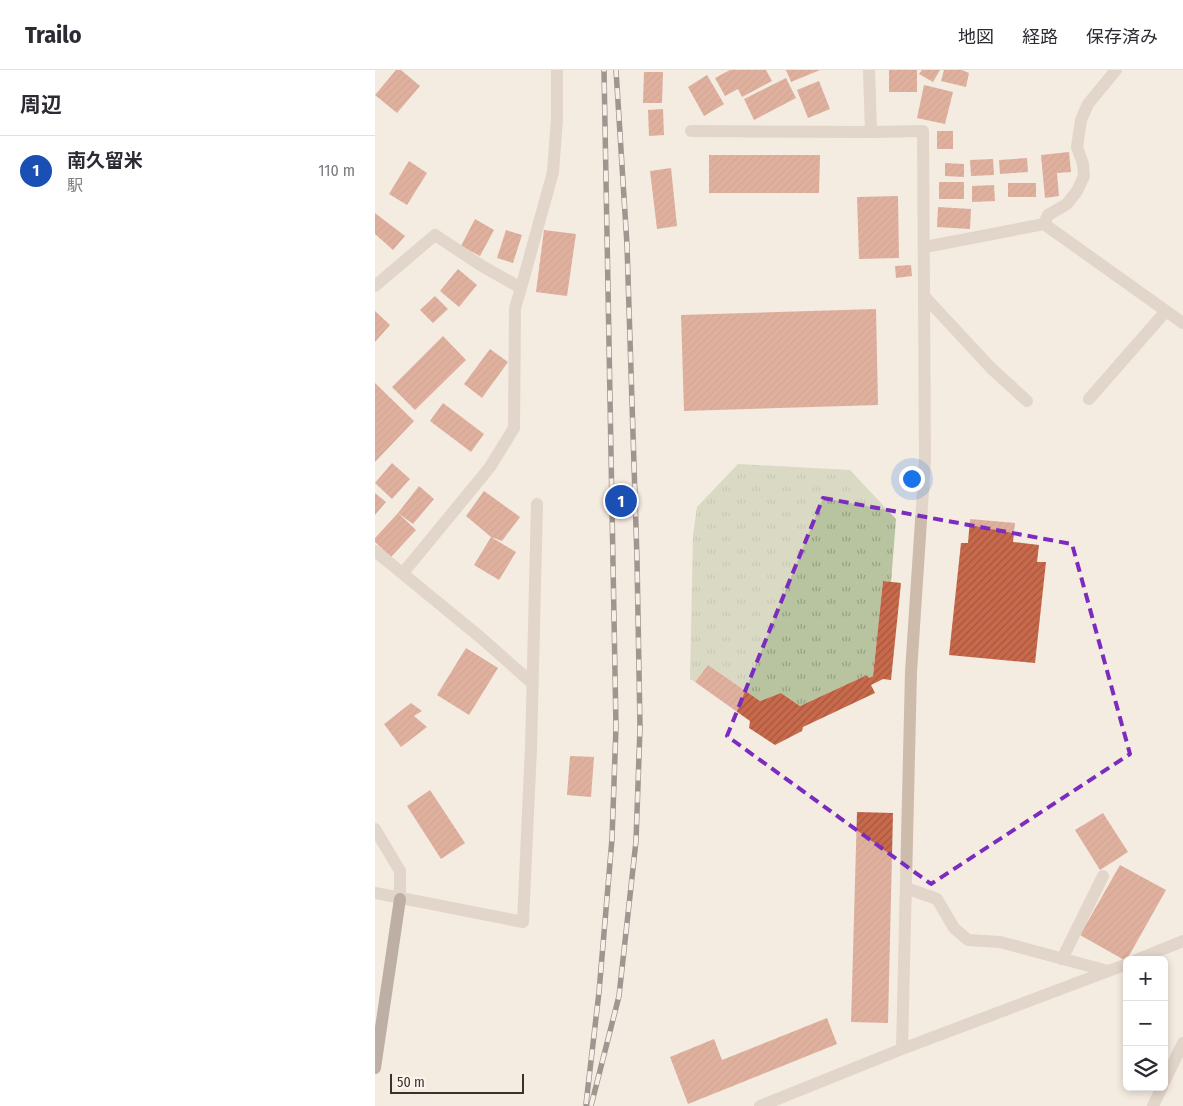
<!DOCTYPE html>
<html lang="ja">
<meta charset="utf-8">
<style>
body{margin:0;font-family:"Fira Sans Condensed","Noto Sans JP",sans-serif;background:#f7f7f7;color:#2b2b33}
.controls{position:absolute;right:15px;bottom:15px;display:grid;overflow:hidden;border-radius:8px;box-shadow:0 2px 8px #0003}
.controls button{width:45px;height:45px;display:grid;place-items:center;padding:0;border:0;border-bottom:1px solid #e1e1e2;background:#fff;color:#2b2b33;font:25px sans-serif}
.scale{position:absolute;left:15px;bottom:12px;width:134px;box-sizing:border-box;padding-left:5px;border:2px solid #3b302b;border-top:0;font-size:14px;line-height:18px;white-space:nowrap;color:#3b302b;-webkit-text-stroke:4px #fbf5ee;paint-order:stroke}
.you{position:absolute;left:536px;top:408px;width:18px;height:18px;margin:-12px;border:4px solid #fff;border-radius:50%;background:#1a73e8;box-shadow:0 0 0 8px #1a73e833}
.badge{display:grid;place-items:center;width:32px;height:32px;border-radius:50%;background:#1f5a5e;color:#fff;font-size:16px;font-weight:700}
.pin{position:absolute;translate:-50% -50%;border:2px solid #fff;box-shadow:0 1px 5px #0006}
.list{margin:0;padding:0;list-style:none}
h2{display:flex;justify-content:space-between;align-items:center;height:65px;margin:0;padding:0 20px;font-size:21px}
h2 small{font-size:16px;font-weight:400;color:#7c7c81}
.list li{display:grid;grid-template-columns:32px 1fr auto;gap:15px;align-items:center;box-sizing:border-box;height:70px;padding:0 20px;border-top:1px solid #e1e1e2}
.list b{display:block;font-size:19px;white-space:nowrap}
.list p{margin:0;font-size:16px;white-space:nowrap;color:#7c7c81}
.list em{font-size:16px;font-style:normal;color:#7c7c81}
.icon{flex:none;width:28px;height:28px;fill:none;stroke:currentColor;stroke-width:2;stroke-linecap:round;stroke-linejoin:round}
.map{position:relative;flex:none;width:808px;height:1036px;overflow:hidden}
header{display:flex;align-items:center;gap:30px;box-sizing:border-box;height:70px;padding:0 25px;background:#fff;border-bottom:1px solid #e1e1e2}
header strong{font-size:24px}
nav{display:flex;gap:28px;margin-inline-start:auto;font-size:18px}
main{display:flex}
aside{flex:1;background:#fff}
.map>svg:first-child{display:block}
.grass{fill:url(#grass-tufts)}
.building{fill:url(#building-hatch)}
.lines{fill:none;stroke-linecap:round;stroke-linejoin:round}
.minor{stroke:#cdbbac;stroke-width:12}
.major{stroke:#7d675c;stroke-width:12}
.rail-casing{stroke:#3b302b;stroke-width:5.5}
.rail{stroke:#fbf5ee;stroke-width:4;stroke-dasharray:11;stroke-linecap:butt}
.marked{fill:none;stroke:#7b2cbf;stroke-width:4;stroke-dasharray:10 6;stroke-linejoin:round}
</style>
<header>
<strong>Trailo</strong>
<nav><a>地図</a><a>経路</a><a>保存済み</a></nav>
</header>
<main>
<aside>
<h2>周辺<small></small></h2>
<ul class="list">
<li><span class="badge" style="background:#1a4fb4">1</span><div><b>南久留米</b><p>駅</p></div><em>110 m</em></li>
</ul>
</aside>
<div class="map">
<svg width="808" height="1036" viewBox="0 0 808 1036">
<defs>
<pattern id="grass-tufts" width="24" height="20" patternUnits="userSpaceOnUse" patternTransform="scale(1.25)"><rect width="24" height="20" fill="#b8c4a0"/><path d="M3 7l-1-3M5 7V3M7 7l1-3M15 17l-1-3M17 17v-4M19 17l1-3" fill="none" stroke="#97a083"/></pattern>
<pattern id="building-hatch" width="6" height="6" patternUnits="userSpaceOnUse" patternTransform="scale(1.25)"><rect width="6" height="6" fill="#c8694b"/><path d="M-1 1l2-2M0 6l6-6M5 7l2-2" fill="none" stroke="#a4573f"/></pattern>
</defs>
<rect width="100%" height="100%" fill="#f4ebe1"/>
<path class="grass" d="M363 394 475 400 521 449 516 512 508 511 498 606 494 608 492 605 425 636 406 623 385 631 333 595 320 612 315 609 318 465 322 437Z"/>
<path class="building" d="M21 0H26L45 16 22 43 0 25Z
M355 0H391L397 11 367 27 363 19 350 26 340 8Z
M411 0H445L416 12Z
M514 0H542V22H514Z
M547 0H565L558 12 544 4Z
M569 0H587L594 3 591 17 566 11Z
M269 2H288L287 33H268Z
M332 5 349 34 329 46 313 17Z
M411 8 421 28 379 50 369 29Z
M444 11 455 39 433 48 422 20Z
M549 15 578 22 570 54 542 48Z
M288 39 289 65 274 66 273 40Z
M562 61H578V79H562Z
M694 82 696 102 682 103 684 126 670 128 666 85Z
M334 85H445L444 123H334Z
M652 88 653 102 625 104 624 90Z
M618 89 619 105 596 106 595 90Z
M34 91 52 103 32 135 14 124Z
M570 93 589 94V107L570 106Z
M296 98 302 156 282 159 275 101Z
M564 112H589V129H564Z
M633 113H661V127H633Z
M619 115 620 131 597 132V116Z
M523 126 524 188 484 189 482 127Z
M563 137 596 139 595 159 562 157Z
M0 143 30 166 18 180 0 164Z
M100 149 119 160 105 186 86 176Z
M131 160 147 165 138 193 122 188Z
M169 160 201 164 192 226 161 222Z
M536 195 537 206 521 208 520 196Z
M83 199 102 215 84 237 65 221Z
M60 226 73 239 58 253 45 240Z
M501 239 503 335 309 341 306 245Z
M0 241 15 255 0 272Z
M68 266 91 290 40 340 17 317Z
M115 279 133 292 107 328 89 314Z
M0 313 39 351 0 392Z
M68 333 109 364 96 382 55 351Z
M17 393 35 409 17 429 0 413Z
M44 416 59 429 38 454 23 443Z
M109 421 145 447 127 471 116 467 141 482 124 510 99 495 116 467 91 446Z
M0 423 11 432 0 445Z
M23 443 41 460 16 487 0 472V468Z
M595 449 640 453 638 472 664 475 662 492H671L660 593 574 585 586 473H593Z
M508 511 526 513 516 610 508 609 496 615 500 623 428 657 427 661 400 675 374 658 375 651 320 612 333 595 385 631 406 623 425 636 492 605 494 608 498 606Z
M91 578 123 598 94 645 62 625Z
M36 633 47 641 39 646 52 657 26 677 9 654Z
M195 686 219 687 216 727 192 725Z
M55 720 90 773 66 789 32 736Z
M482 742 518 743 513 953 476 952Z
M728 743 753 782 725 800 700 760Z
M745 795 791 820 751 891 705 865Z
M452 948 462 974 313 1034 295 987 339 969 347 990Z"/>
<g class="lines">
<path class="minor" d="M494 0 496 62 548 61 550 390 536 602 527 979
M316 61 496 62
M669 154 673 145 692 134 702 121 709 106 708 94 702 77 706 50 713 34 741 0
M550 177 669 154 808 253
M0 216 60 165 107 196 146 218 140 238 139 358 115 397 28 503
M146 218 178 102 182 49V0
M550 227 616 298 652 331
M714 329 791 241
M0 481 105 567 157 613
M0 759 25 801V829
M531 818 562 829 579 858 593 870 625 872 733 901
M0 823 148 852 156 678 162 434
M687 889 728 806
M761 890 808 871
M789 1012 808 973
M385 1036 527 979 752 894
M778 1036 787 1017"/>
<path class="major" d="M0 998 25 829"/>
<defs>
<path id="rail" d="M211 1034 224 922 237 769 241 657 229 0
M216 1036 244 926 261 771 265 658 262 489 252 175 241 0"/>
</defs>
<use href="#rail" class="rail-casing"/>
<use href="#rail" class="rail"/>
</g>
<path d="M0 0H808V1036H0ZM448 428 697 474 755 684 556 814 352 666Z" fill="#f4ebe1" fill-opacity=".55" fill-rule="evenodd"/>
<path class="marked" d="M448 428 697 474 755 684 556 814 352 666Z"/>
</svg>
<div class="controls">
<button>+</button>
<button>−</button>
<button><svg class="icon" aria-label="layers" viewBox="0 0 24 24"><path d="M12 4l9 5-9 5-9-5zM3 14l9 5 9-5"/></svg></button>
</div>
<div class="scale">50 m</div>
<div class="you"></div>
<div class="pin badge" style="left:246px;top:431px;background:#1a4fb4">1</div>
</div>
</main>
